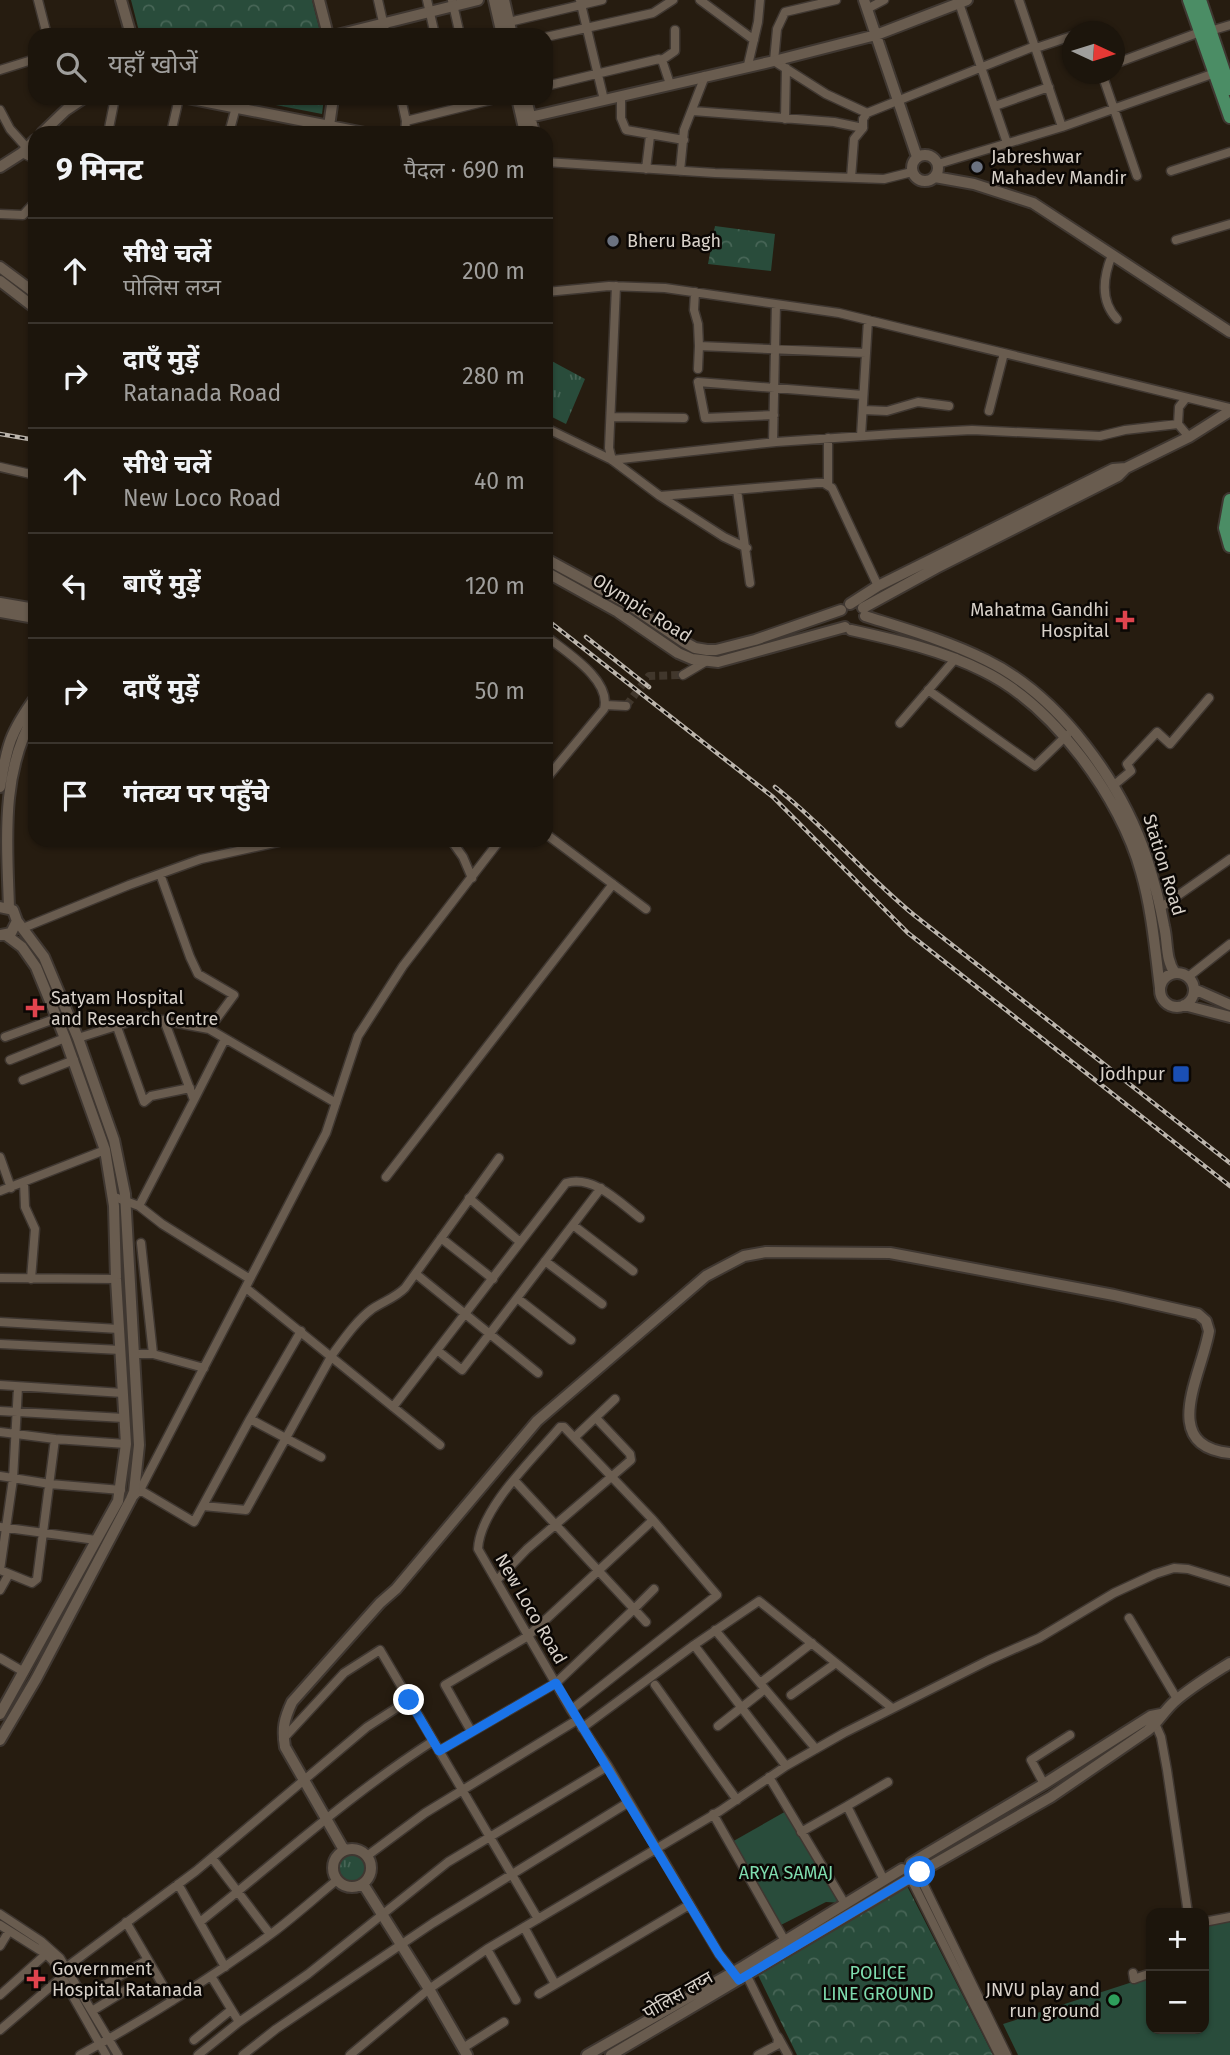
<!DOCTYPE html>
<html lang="hi">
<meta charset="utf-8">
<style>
body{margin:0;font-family:"Fira Sans","Noto Sans Devanagari",sans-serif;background:#251e15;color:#f1f3f6}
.controls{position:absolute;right:21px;bottom:21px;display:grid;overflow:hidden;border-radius:14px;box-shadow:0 2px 5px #0004}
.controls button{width:63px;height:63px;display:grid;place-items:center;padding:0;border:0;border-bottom:2px solid #3a342d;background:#1c150c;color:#f1f3f6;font:35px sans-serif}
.compass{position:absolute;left:1062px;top:21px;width:63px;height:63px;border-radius:50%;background:#1c150c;box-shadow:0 2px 5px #0004;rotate:94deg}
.stop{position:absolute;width:21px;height:21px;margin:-16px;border:5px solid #1a73e8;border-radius:50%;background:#fff}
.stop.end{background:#1a73e8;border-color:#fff;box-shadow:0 2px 7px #0008}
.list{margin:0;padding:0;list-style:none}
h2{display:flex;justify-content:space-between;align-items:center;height:91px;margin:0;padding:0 28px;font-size:30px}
h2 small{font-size:23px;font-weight:400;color:#a09f9d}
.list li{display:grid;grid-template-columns:46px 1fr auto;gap:21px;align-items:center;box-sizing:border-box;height:105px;padding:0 28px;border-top:2px solid #3a342d}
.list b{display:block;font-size:26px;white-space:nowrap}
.list p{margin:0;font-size:23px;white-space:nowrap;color:#a09f9d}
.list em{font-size:23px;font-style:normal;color:#a09f9d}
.icon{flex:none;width:38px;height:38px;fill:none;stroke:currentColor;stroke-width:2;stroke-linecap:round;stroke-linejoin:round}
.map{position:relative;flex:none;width:1230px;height:2055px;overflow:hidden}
.search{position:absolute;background:#1c150c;box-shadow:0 2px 5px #0004;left:28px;top:28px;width:525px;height:77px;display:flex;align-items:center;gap:18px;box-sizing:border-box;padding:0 24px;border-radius:21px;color:#a09f9d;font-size:26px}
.panel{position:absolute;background:#1c150c;box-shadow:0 2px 5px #0004;left:28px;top:126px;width:525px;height:721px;border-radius:21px}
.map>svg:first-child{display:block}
.grass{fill:url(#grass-tufts)}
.park{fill:url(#park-crowns)}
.garden{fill:#294c3b}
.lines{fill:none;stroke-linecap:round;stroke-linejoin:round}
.street-tunnel{stroke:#41372c;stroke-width:8;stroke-dasharray:8 4;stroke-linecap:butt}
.street-casing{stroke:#3f3731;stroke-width:11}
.secondary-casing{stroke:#3f3731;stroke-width:14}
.primary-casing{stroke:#3f3731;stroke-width:16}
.street{stroke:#695c4f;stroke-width:8}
.secondary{stroke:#695c4f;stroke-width:10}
.primary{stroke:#4b8d65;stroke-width:12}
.rail-casing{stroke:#bcb5ac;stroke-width:4.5}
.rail{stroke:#0b0704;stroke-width:2;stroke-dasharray:5;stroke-linecap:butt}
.route{stroke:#1a73e8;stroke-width:9}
.worship-dot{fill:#6b7280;stroke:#0b0704;stroke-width:2.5}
.health-dot{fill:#e0444e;stroke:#0b0704;stroke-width:2.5}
.transit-dot{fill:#1a4fb4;stroke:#0b0704;stroke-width:2.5}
.leisure-dot{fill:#2e9e5b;stroke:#0b0704;stroke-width:2.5}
.labels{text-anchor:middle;stroke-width:5;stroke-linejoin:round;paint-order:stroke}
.poi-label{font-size:18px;fill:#d8d1c9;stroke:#0b0704;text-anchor:start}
.street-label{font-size:18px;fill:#d8d1c9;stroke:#0b0704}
.park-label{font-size:18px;fill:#7fdcae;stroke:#0b0704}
</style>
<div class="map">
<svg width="1230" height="2055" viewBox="0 0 1230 2055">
<defs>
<pattern id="grass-tufts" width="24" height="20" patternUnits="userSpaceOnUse" patternTransform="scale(1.75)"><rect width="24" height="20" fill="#294c3b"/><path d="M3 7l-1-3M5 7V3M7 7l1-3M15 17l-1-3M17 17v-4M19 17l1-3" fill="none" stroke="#476556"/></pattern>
<pattern id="park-crowns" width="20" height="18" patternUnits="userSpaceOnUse" patternTransform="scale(1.75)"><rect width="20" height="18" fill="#294c3b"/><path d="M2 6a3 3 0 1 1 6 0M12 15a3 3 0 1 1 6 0" fill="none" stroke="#476556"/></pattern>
</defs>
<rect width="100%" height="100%" fill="#261c10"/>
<path class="grass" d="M546 358 585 379 566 424 546 414Z
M338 1869a14 14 0 1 1 28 0a14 14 0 1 1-28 0Z"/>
<path class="park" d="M131 0H312L321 35H140Z
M240 98H324L322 114Z
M715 226 775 234 771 271 708 264Z
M906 1884 993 2055H797L758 1975Z"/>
<path class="garden" d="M788 1810 843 1903 826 1902 779 1926 730 1843Z
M1230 1918V2055H1018L1003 2024 1151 1976V2029H1204V1922Z"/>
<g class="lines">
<path class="street-tunnel" d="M626 706 649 676 683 675"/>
<defs>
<path id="street" d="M38 0 47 35
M378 0 386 35
M427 0 435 35
M452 0 460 35
M580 0 604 100
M700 0 754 40
M836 0 785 12 777 29 774 61 826 94 867 113 1035 46
M1019 0 1062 127
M959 3 1007 143
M867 9 884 0
M509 22 602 0
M1210 31 1230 25
M1086 32H1088
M546 37 653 13 673 0
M1036 48 1072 36
M662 60 675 51V30
M1114 64 1200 32
M748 65 758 22 760 0
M0 70 35 59
M1102 74 1137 176
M546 86 659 59 662 60 670 84
M621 96V118L626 130 684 140
M401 98 406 121 405 133
M995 106 1049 87
M0 110 10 129 27 148
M693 111 834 122 863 128V119L867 113
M785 119 786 68
M406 121 499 98
M108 133 115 98
M171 133 179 98
M229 133 236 107
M22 153 35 159
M546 162 715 173 884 179 912 172
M938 164 1062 127 1215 73
M646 169 650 136
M680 171 684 130 705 76
M1171 171 1230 152
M851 178 854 139 863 128
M0 214 23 215 35 202
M1176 240 1230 224
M1112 255C1103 277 1100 301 1117 319
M546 292 609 286 665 288 839 313 1230 408
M695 292 694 310 698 324 699 346 866 353
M698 369 699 346
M863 410 887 411 918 402 949 406
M989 411 1004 353
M774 415 705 418 698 382 863 395
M611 417 684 418
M1178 424 1179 407 1186 398
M546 428 612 460
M861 436 868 320
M828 438V485
M773 442 776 304
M612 460 609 448 616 286
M0 467 35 475
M737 490 750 583
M660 496 724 537 747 548
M878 586 832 488 824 483H817L660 496 612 460 776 442 894 434 972 430 1100 436 1125 430 1178 424 1189 437
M546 636C566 652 612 680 604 709L546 779
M683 675 705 662
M928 690 1035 766 1067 735
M605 705 626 706
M900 723 956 658
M1114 785 1131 771 1127 764 1157 732 1170 744 1209 698
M546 834 646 909
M451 840 463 857 472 878
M160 874 190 957 198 974 234 995 209 1029
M1160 908 1230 859
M23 928 129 885 201 859 288 840
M1188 977 1230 944
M117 1027 144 1102 151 1096 190 1088
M5 1037 57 1018
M78 1038 145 1017 209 1029 336 1103
M10 1060 65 1038
M23 1080 74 1060
M194 1100 225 1039
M0 1157 11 1188
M386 1177 613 884
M24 1182 25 1207 35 1229 31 1279
M0 1191 105 1150
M112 1196 139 1206 162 1224 250 1279
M469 1198 520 1242
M139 1206 194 1100 164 1020
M573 1225 633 1271
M441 1238 493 1279
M141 1243 153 1354
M545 1261 602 1304
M416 1274 538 1373
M0 1278 116 1279
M246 1288 440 1445
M517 1298 571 1340
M0 1322 119 1329
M0 1344 121 1350
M437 1350 462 1370 601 1188
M135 1354H153L204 1368
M0 1385 123 1393
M393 1407 566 1183C594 1175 619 1202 640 1218
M0 1411 124 1418
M250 1419 321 1457
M0 1432 55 1439
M575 1437 615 1399
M0 1476 50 1484 121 1490
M140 1490 194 1522 250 1419 301 1331
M134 1496 140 1490 326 1133 358 1036 403 966 500 840
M203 1506 246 1510 332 1355C344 1339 356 1321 372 1309 384 1301 395 1298 405 1288L499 1158
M0 1527 96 1540
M0 1570 32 1583 37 1579 55 1439 126 1444
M0 1570 13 1479 18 1387
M497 1580 527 1549 631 1460 630 1454 596 1418
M0 1590 9 1574
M1129 1618 1177 1699
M646 1622 634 1609 654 1589
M715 1630 816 1749
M694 1645 786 1766
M0 1658 24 1672
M760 1683 812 1643
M655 1685 737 1800
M791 1695 836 1663
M571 1710 717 1595 653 1520 564 1427H560C534 1458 480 1508 478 1549L571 1710 608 1766 719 1954 735 1974
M1154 1721 1161 1737 1167 1770 1188 1913
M718 1726 765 1689
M582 1728 694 1645 759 1601 892 1708
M471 1731 445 1685 528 1636 653 1520
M283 1739 344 1673 380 1650 538 1919
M439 1751 556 1683 634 1609 515 1481
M769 1777 845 1904
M1044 1784 1031 1760 1070 1735
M847 1806 888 1782
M713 1814 785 1941
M801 1832 847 1806 884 1880
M367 1856 425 1813 577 1720
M212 1858 270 1934
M919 1875 1007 2055
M912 1881 999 2055
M178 1884 225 1967
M0 1914 41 1941 60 1958 118 2055
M126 1922 172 2001
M200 1922C277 1861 350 1794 433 1741
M1204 1922 1230 1917
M0 1925 46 1954 53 1961 106 2055
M524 1927 555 1984
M0 1946 9 1931
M487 1949 516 2000
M744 1970 778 2039 777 2045 758 2055
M60 1972 196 1871 367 1727 409 1700
M1133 1973 1134 1979 1151 1973
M211 1976 239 2022
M539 1994 689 1905
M0 1995 46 1954
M84 1997 147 1960
M92 2011 131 1987
M0 2030 63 1976
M778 2037 788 2055
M194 2040 231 2010
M463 2048 504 2022
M80 2055C147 2018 213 1977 275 1931 296 1915 316 1897 337 1880
M198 2055 239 2022 308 1974 448 1862 608 1766
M243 2055 276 2029 433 1923 629 1802
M350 2055 429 1989 487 1949 720 1811 786 1766 844 1733 989 1660 1039 1638 1114 1593 1155 1574 1174 1568 1188 1569 1230 1582"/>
<path id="secondary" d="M121 0 131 35
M319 0 328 35
M494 0 502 35
M504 0 512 35
M864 0 917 157
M337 35 478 0
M187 98 365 133
M517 98 525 133
M526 98 534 133
M530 117 774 61 876 35 967 0
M42 133 66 110 84 98
M328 133 333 98
M912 168a13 13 0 1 1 26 0a13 13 0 1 1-26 0Z
M0 167 22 153 35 140
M935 177 974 184 1033 203 1230 332
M546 196V228
M0 267 35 293
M0 281 35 308
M546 559 625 602 684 642 695 648 707 650H716L755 640 841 610
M546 572 618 612 678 653 692 659 718 662 845 627
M0 603 35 609
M850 604 878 586 1113 469 1126 468
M863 608 936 568 1118 476 1126 468 1189 437 1230 411
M0 612 35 618
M865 616C906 629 948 641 986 660 1060 696 1122 783 1147 859 1154 881 1160 904 1164 926 1168 942 1165 959 1175 973
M851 630C896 640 941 650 983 671 1053 705 1121 798 1141 872 1152 910 1155 949 1160 988
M0 787C7 745 10 733 35 698
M0 907 13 910 17 921 11 933 1 935
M9 908C7 842 0 772 35 714
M1160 990a17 17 0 1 1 34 0a17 17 0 1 1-34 0Z
M1194 989 1230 1005
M1184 1005 1230 1017
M0 1714 118 1501 126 1444 116 1279 114 1206 105 1150 65 1038 36 967 22 947 6 935
M0 1740 36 1679 131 1499 134 1492 139 1445 125 1194 114 1140 78 1038 44 957 17 921
M333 1868a19 19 0 1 1 38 0a19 19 0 1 1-38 0Z
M344 1850 285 1747C282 1729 284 1719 292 1702L380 1603 396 1589 537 1421 706 1276 744 1256 766 1252 890 1253 1114 1295 1198 1314 1206 1321 1209 1331C1202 1374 1158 1446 1230 1453
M911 1863 1044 1784 1151 1716 1161 1714
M920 1872 1051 1797 1147 1731C1158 1723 1163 1712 1174 1702 1191 1687 1211 1675 1230 1663
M363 1884 429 1989 467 2055
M587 2055 744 1966 902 1869
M611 2055 907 1880"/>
<path id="primary" d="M1189 0 1230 117
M1200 0 1230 89
M1230 500 1225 528 1230 546"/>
</defs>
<use href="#street" class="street-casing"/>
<use href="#secondary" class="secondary-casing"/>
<use href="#primary" class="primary-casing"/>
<use href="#street" class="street"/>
<use href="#secondary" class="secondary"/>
<use href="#primary" class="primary"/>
<defs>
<path id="rail" d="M0 434 35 440
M546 619 773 797 908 933 1230 1186
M586 637 649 687
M775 787C825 826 865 875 914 915L1230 1163"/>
</defs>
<use href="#rail" class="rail-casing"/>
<use href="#rail" class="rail"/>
</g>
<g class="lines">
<path class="route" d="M409 1700 439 1751 556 1683 719 1954 739 1980 907 1880H915L920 1872"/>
</g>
<g class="worship-dot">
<circle cx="977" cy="167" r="7"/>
<circle cx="613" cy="241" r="7"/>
</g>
<g class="health-dot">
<path d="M1121.5 609.5h7v7h7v7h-7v7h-7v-7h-7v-7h7z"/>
<path d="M31.5 997.5h7v7h7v7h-7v7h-7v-7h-7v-7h7z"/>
<path d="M32.5 1968.5h7v7h7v7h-7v7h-7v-7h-7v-7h7z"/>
</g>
<rect class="transit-dot" x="1172" y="1065" width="18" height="18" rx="3.5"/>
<circle class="leisure-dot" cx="1114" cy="2000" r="7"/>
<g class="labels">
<g class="poi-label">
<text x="991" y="163">Jabreshwar<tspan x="991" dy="21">Mahadev Mandir</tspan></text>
<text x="627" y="247">Bheru Bagh</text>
<text x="1109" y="616" text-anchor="end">Mahatma Gandhi<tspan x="1109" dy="21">Hospital</tspan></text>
<text x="51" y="1004">Satyam Hospital<tspan x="51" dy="21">and Research Centre</tspan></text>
<text x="1165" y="1080" text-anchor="end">Jodhpur</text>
<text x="52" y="1975">Government<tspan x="52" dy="21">Hospital Ratanada</tspan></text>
<text x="1100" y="1996" text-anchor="end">JNVU play and<tspan x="1100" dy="21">run ground</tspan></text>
</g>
<g class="street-label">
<text transform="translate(642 608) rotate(32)" y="6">Olympic Road</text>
<text transform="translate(1164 865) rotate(73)" y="6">Station Road</text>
<text transform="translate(531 1609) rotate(60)" y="6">New Loco Road</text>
<text transform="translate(678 1995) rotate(-30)" y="6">पोलिस लय्न</text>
</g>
<g class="park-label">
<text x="786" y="1879">ARYA SAMAJ</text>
<text x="878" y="1979">POLICE<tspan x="878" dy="21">LINE GROUND</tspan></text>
</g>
</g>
</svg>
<div class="controls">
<button>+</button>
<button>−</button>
</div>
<svg class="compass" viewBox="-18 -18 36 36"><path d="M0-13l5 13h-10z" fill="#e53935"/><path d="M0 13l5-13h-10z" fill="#a09f9d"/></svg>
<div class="stop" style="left:920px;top:1872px"></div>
<div class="stop end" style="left:409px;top:1700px"></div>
<div class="search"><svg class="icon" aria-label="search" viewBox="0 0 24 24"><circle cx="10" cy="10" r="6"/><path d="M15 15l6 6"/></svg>यहाँ खोजें</div>
<section class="panel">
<h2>9 मिनट<small>पैदल · 690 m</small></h2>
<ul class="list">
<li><svg class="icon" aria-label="ahead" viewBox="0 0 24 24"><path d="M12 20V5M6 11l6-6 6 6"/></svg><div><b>सीधे चलें</b><p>पोलिस लय्न</p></div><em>200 m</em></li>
<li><svg class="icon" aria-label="right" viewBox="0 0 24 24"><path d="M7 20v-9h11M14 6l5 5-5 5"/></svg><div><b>दाएँ मुड़ें</b><p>Ratanada Road</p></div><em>280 m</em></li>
<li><svg class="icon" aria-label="ahead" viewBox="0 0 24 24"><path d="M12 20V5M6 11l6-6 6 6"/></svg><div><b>सीधे चलें</b><p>New Loco Road</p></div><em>40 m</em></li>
<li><svg class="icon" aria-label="left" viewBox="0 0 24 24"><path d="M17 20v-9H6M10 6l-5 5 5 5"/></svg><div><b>बाएँ मुड़ें</b></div><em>120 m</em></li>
<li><svg class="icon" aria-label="right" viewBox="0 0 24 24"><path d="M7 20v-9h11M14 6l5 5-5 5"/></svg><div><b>दाएँ मुड़ें</b></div><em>50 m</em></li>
<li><svg class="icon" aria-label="arrive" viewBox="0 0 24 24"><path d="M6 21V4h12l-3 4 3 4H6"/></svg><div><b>गंतव्य पर पहुँचे</b></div></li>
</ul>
</section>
</div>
